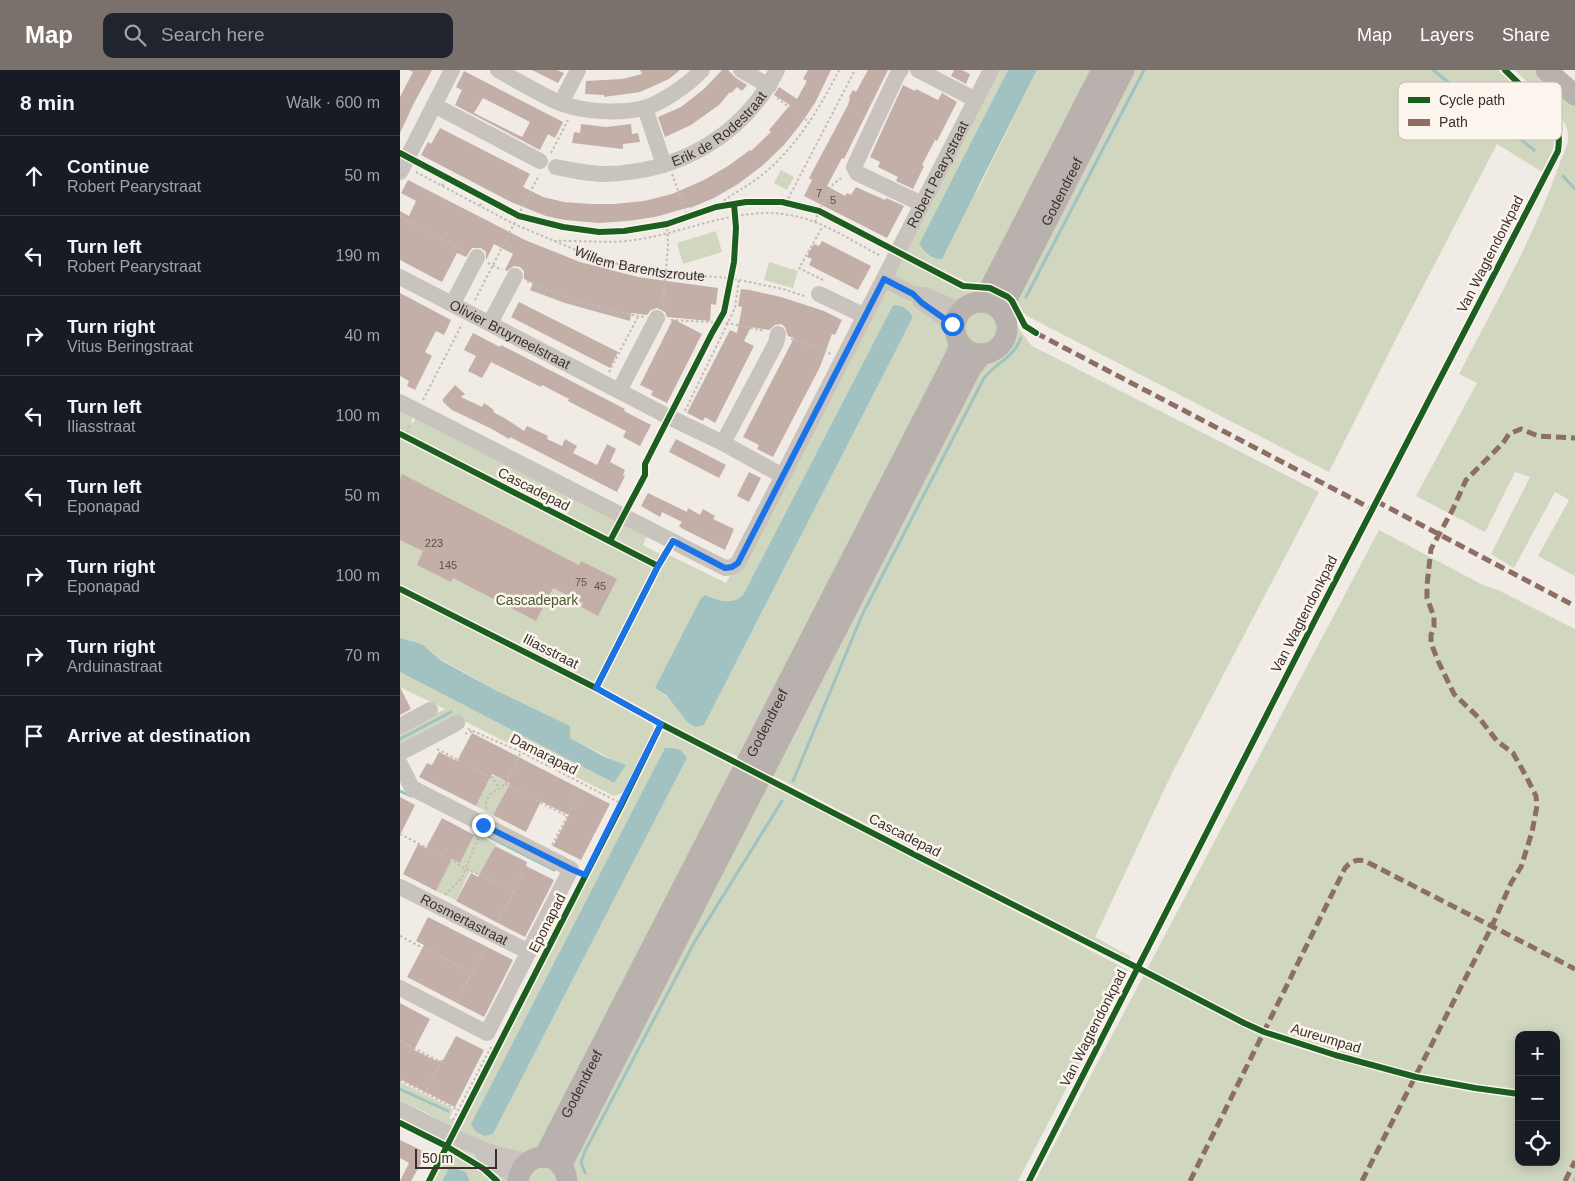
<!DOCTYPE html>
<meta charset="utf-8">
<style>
body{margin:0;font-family:Arial,sans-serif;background:#20242c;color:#f1f3f6}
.controls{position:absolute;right:15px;bottom:15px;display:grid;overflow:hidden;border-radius:10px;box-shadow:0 2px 12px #0003}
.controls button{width:45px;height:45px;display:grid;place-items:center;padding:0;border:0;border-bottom:1px solid #363941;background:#171b24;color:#f1f3f6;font:25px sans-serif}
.scale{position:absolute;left:15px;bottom:12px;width:82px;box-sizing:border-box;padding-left:5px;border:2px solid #3b302b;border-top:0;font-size:14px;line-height:18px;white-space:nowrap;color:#3b302b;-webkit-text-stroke:4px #fbf5ee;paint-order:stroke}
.stop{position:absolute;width:15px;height:15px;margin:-11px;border:4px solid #1a73e8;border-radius:50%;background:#fff}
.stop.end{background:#1a73e8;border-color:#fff;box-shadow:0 1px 5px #0008}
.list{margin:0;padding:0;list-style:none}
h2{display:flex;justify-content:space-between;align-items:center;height:65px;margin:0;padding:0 20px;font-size:21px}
h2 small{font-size:16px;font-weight:400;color:#9ea1a6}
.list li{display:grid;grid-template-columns:32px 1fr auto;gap:15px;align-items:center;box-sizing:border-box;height:80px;padding:0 20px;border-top:1px solid #363941}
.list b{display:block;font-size:19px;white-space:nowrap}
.list p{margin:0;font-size:16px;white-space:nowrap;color:#9ea1a6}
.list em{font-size:16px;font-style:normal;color:#9ea1a6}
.icon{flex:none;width:28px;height:28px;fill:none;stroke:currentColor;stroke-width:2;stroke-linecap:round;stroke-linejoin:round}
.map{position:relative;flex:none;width:1175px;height:1111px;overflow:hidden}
header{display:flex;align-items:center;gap:30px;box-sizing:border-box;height:70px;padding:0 25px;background:#7a716c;color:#fff}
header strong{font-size:24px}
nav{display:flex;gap:28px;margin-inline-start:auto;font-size:18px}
.search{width:350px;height:45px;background:#20242c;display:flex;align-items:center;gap:12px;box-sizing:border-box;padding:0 18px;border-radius:10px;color:#9ea1a6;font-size:19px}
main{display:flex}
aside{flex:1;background:#171b24}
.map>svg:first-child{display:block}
.green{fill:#d1d6bf;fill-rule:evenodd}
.water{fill:#a1c2c1}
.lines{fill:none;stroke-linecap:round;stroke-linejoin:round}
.stream{stroke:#a1c2c1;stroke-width:3}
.building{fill:#c3afa7;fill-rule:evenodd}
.path{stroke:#c2bbb6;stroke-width:2;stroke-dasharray:2.5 2.5;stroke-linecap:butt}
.minor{stroke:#c9c3be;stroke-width:16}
.major{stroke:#b8b1ad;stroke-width:21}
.quiet{stroke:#8d6e63;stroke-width:5;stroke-dasharray:10 5;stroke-linecap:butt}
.cycleway-casing{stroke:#fbf5ee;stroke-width:9}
.cycleway{stroke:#1b5e20;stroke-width:6}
.route{stroke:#1a73e8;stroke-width:6}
.labels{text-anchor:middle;stroke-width:5;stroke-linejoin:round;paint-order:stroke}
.number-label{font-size:11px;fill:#5d504a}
.street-label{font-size:14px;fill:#3b302b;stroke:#fbf5ee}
.park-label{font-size:14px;fill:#4a5a2e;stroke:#fbf5ee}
.key{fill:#fbf5ee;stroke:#c1bab4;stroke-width:1}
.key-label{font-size:14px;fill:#3b302b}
</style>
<header>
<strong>Map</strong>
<div class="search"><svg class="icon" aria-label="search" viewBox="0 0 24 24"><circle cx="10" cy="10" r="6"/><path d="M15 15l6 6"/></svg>Search here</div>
<nav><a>Map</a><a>Layers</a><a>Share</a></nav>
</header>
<main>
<aside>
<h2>8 min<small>Walk · 600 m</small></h2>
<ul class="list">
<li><svg class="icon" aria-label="ahead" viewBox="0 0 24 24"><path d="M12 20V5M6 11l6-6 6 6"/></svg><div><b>Continue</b><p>Robert Pearystraat</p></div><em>50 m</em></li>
<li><svg class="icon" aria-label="left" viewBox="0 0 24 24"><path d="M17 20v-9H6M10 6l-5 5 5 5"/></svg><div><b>Turn left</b><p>Robert Pearystraat</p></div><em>190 m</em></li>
<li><svg class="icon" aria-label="right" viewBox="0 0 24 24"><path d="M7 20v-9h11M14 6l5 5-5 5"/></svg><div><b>Turn right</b><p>Vitus Beringstraat</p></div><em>40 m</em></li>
<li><svg class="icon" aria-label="left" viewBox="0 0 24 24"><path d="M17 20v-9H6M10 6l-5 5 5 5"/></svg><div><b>Turn left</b><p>Iliasstraat</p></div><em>100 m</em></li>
<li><svg class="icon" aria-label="left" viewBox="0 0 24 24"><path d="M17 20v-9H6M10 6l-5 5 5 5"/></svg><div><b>Turn left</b><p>Eponapad</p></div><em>50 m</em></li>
<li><svg class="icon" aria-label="right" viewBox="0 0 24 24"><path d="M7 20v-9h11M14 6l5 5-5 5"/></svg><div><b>Turn right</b><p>Eponapad</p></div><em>100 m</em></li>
<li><svg class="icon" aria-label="right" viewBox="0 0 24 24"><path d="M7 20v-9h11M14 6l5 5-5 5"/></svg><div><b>Turn right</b><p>Arduinastraat</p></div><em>70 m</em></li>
<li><svg class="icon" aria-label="arrive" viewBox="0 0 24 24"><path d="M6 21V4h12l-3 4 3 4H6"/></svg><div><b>Arrive at destination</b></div></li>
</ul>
</aside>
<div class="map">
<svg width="1175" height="1111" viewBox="0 0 1175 1111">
<rect width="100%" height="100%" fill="#f0ebe5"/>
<path class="green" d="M594 0H608L519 174 527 185 534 189 580 116 637 0H698L588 215 571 214 502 181Z
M726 0H1098C1115 17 1157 48 1154 73 1153 83 1146 93 1142 102L1097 74 1002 257 929 402 627 246 611 227Z
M1115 0H1135L1175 34V506L1138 486 1169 430 1155 422 1114 498 1091 484 1130 407 1115 402 1085 462 1016 426 1077 313 1059 304C1094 236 1134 168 1159 95 1163 83 1171 74 1167 59 1164 43 1127 13 1115 0Z
M381 100 394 107 387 120 374 113Z
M316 161 322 182 283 194 277 173Z
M502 187 561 218 581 220 575 228 559 234 493 208Z
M369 192 398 201 393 218 364 210Z
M484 219H491L537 248 549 264 551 276 344 690 328 682 326 684 242 640 238 646 252 653 255 663 226 721 214 726 60 649 0 679V662L45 639 0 617V602L214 713 225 696 170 668 97 621 42 590 22 574 0 568V336L14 344 11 352 13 353 17 345 220 449 214 460 217 461 223 450 248 463 243 475 267 488 269 485 326 513 330 506 336 504 480 223ZM493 235C503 235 508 239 513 247L304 655 287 652C278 638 269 627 255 618L305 525C318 530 331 536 343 525Z
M610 238 619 259 632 276 919 422 772 703 695 867 731 887 729 890 366 702 586 289C614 280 612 263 610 238Z
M562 258a18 18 0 1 1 36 0a18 18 0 1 1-36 0Z
M979 460 1083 515 1098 520 1175 559V1111H635ZM1119 965H1156V1092H1119Z
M264 659 338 699 147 1072 126 1085 57 1062ZM283 681 287 688 93 1064 85 1066Z
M114 684 122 689 93 745 76 736 92 705 101 709Z
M363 709 728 900 618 1111H178C174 1104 173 1098 173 1090Z
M75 763 96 774 80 806 70 801 56 830 36 821 52 789 60 792Z
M0 1012 53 1039 49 1048 56 1052 52 1060 29 1044 0 1030Z
M53 1072 109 1106 112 1111H102L97 1104 53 1076Z
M49 1083 56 1084 94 1111H70L66 1102 57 1099 49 1098 42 1111H34Z
M147 1094 160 1111H124L126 1103Z"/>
<path class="water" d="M608 0H637L542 189C530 189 526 184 519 174Z
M493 235C503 235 508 239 513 247L304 655 295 657 287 652 279 641 266 625 255 618 301 528 305 525C318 530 331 536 343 525Z
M0 568 22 574 42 591 97 621 170 656V668L205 687 226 695 214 713 0 602Z
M265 678C276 678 282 678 287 688L93 1064 85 1066 76 1062 71 1054Z
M49 1098 57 1099 66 1102 70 1111H42Z"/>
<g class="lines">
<path class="stream" d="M1033 0 1134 80
M1163 106 1175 119
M626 227 744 0
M0 669 51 642
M393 711 463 543 584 308C596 293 614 287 621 268
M0 721 11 726
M89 767 154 800
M0 1019 48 1041
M185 1103 181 1092 185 1081 295 871 382 731
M1174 1111 1175 1108"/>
</g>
<path class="building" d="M9 0H32L14 33 0 63V27L13 2Z
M132 0H157L164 3 158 13Z
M240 0H280L269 9 240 22 204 27V25L185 24 186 11 222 9 242 4Z
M322 0H328L336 8 347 15 342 21 337 17 331 23 330 22 319 35 291 55 265 67 258 47 281 37 304 19Z
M408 0H431L415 33 400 55 383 76 362 96 338 114 314 128 290 138V137L255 147 228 151 199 153 165 150 146 146 111 132 21 85 28 72 31 74 40 58 130 104 123 117 143 127 164 132 191 134H214L244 131 272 124 304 110 328 96 350 80 351 81 371 62 369 60 390 35 374 25 379 17 397 29 407 11 403 9Z
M468 0H488L444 89 442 88 427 116 445 126 447 123 451 125 456 117 485 130 486 128 504 136 487 168 404 126 412 110 409 108 448 35 450 28 449 27 453 20 456 22Z
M554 0H562L570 4 566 14 551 6Z
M64 1 163 52 155 68 148 64 140 80 55 35 62 20 56 17ZM83 28 130 52 122 67 74 43Z
M503 15 515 21 516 19 538 30 542 23 557 32 537 71 535 70 522 95 524 96 513 119 496 111 498 107 478 97 480 92 470 87Z
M181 54 206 57 231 54 232 64 238 63 240 72 223 74V79L172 73 174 62 180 63Z
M8 110 125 170 180 192 238 207 318 218 316 235 311 234 310 251 267 247 265 242 257 238 251 240 247 245 231 243 230 251 165 233 130 220 133 213 124 209V201L120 197 114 196 107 201 105 200 113 184 94 174 86 190V182L81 178H72L66 187 57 183 42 212 34 208 0 190V141L9 146 16 131 1 123Z
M422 171 471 196 458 220 409 195 412 189 407 187 409 182 414 174 419 176Z
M341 219 350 220 381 227 424 241 442 250 435 265 432 264 420 297 373 387 357 379 359 375 343 367 394 268 388 266 385 257 381 254 375 255 369 260 351 257 344 271 354 276 315 353 305 347 303 351 287 343 330 260 337 263 342 237 338 236Z
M0 223 51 250 44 265 36 261 25 282 32 286 15 320 7 316 9 311 0 306Z
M119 232 218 282 210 298 111 247Z
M273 249 302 264 267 333 251 325 253 321 240 315Z
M73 263 100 277 101 275 171 311 225 339 224 341 251 355 240 376 223 367 226 361 168 331 169 329 142 315 141 317 91 292 82 308 68 301 76 286 64 280Z
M55 315 65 324 61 327 82 337 84 333 94 340 93 342 106 349 124 361 127 356 148 366 147 369 162 376 165 369 177 376 173 383 197 395 207 374 216 379 210 392 225 400 223 405 225 406 217 422 110 367 109 369 92 359 52 340 43 332V329Z
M276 369 326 395 319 408 269 382Z
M349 402 361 408 349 432 337 426Z
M2 404 179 495 181 491 217 509 198 546 181 537 183 533 153 518 136 551 53 508 51 512 17 495 23 481 0 470V409Z
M248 423 287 442 288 438 300 445 303 439 315 446 313 449 334 459 325 480 283 459 279 456 282 452 262 442 260 447 241 436Z
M0 617 11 639 0 645Z
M72 663 210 734 181 790 153 776 169 745 150 736 141 731 126 762 93 745 110 713 92 704 76 736 19 707 27 693 32 695 39 682 57 691Z
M0 727 15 735 0 765Z
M42 748 74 765 60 793 52 789 36 821 3 804 18 774 26 778Z
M95 776 127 792 126 796 154 810 125 867 56 831 71 803 78 807Z
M28 847 113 890 84 947 7 907 24 875 16 871Z
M0 933 30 949 14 980 37 991 43 990 56 966 84 980 55 1037 0 1009Z
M0 1070 27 1083 11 1111H0L9 1093 0 1088Z"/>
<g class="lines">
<g class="path">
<path d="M377 28 409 52"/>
<path d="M151 83 168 50"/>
<path id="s1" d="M16 102 114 154 202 191 266 203 330 208 383 219 407 227"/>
<path d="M272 104 288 147"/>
<path d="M42 116 47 107"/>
<path d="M386 133 455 0"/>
<path d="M80 136 85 127"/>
<path d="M316 137C328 126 343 119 357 109 393 82 419 40 439 0"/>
<path d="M0 147 64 181"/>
<path d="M415 152 419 141 433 114 443 107"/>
<path d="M154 171C179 170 210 174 234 170 293 162 346 130 406 149 432 157 457 174 481 186"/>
<path d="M88 193 102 200"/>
<path d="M423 210 399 198 423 156"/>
<path d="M127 211C164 228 203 240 244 247"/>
<path d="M75 230 139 105"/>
<path d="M263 236 268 176 267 154"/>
<path d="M271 250 328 253 365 261"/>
<path d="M391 269 413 276 431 284"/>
<path d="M209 302 238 247"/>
<path d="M23 330 62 254"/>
<path d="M285 341 335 238 339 210"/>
<path d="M5 367 11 354"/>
<path d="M68 659 121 682 222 734"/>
<path d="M65 664 73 661"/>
<path d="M37 679 93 708 99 718"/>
<path d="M105 714 167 746"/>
<path d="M86 739C85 719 98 724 106 712 112 703 116 692 121 682"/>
<path d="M0 764 53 791 62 797 114 821"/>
<path d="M152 775 177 728"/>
<path d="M45 825 62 808 78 768"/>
<path d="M99 850 124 802"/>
<path d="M0 866 72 903"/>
<path d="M57 931 83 882"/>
<path d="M0 971 41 992 25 1023"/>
<path d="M0 1010 58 1040"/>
<path d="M53 1050 92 975"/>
</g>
<g class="minor">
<path d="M98 0C118 11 139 24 160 33 184 42 219 44 244 38 261 34 290 13 302 0"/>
<path d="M341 0 369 16"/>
<path d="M501 0 498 3 454 97 457 103 522 134"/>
<path d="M518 0 576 30"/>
<path d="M161 33 178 0"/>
<path d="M34 35 140 91"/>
<path d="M245 38 264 95"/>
<path id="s2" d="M156 97C172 100 189 104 206 104 279 102 343 66 377 0"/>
<path d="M0 102 52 0"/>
<path id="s3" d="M0 207 269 347 323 373 383 406"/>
<path d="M484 209 513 224 524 225 555 238 566 237"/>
<path d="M419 224 465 246"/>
<path d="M520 231 547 250 555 259"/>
<path d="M53 233 77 187"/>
<path d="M90 253 115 206"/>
<path d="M219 321 257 248"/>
<path id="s4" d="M0 332 325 498 332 497 338 493 591 0"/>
<path d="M323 373 376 273 378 264"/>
<path d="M0 656 30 640"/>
<path d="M0 683 57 653"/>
<path d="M0 694 12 718 171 799 87 963 0 918"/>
<path id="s5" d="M0 817 129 882"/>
<path d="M0 1039C41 1060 83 1085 129 1091"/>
<path d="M83 1084C94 1094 107 1099 118 1110"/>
</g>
<g class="major">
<path d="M1146 0 1175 25"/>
<circle cx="581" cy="258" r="26"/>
<path d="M580 232 590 218 702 0"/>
<path id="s6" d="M604 244V236L608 227 724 0"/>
<path id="s7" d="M144 1087 554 289 558 280 559 272"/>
<path d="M161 1096 571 298 582 284"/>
<path d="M118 1111C123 1079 164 1079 167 1111"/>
</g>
<path class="quiet" d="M636 263 972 439
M976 431 1175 536
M790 1111 945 798C951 791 957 789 965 791L1175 899
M962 1111 1092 856 1111 813 1121 797 1132 762 1137 736 1136 726 1127 708 1113 683 1097 671 1080 649 1054 624 1038 591 1031 573V565L1034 557V547L1027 528V515L1031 479 1053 439 1066 410 1103 373 1109 364 1121 359 1138 366 1175 368
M1165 1111 1175 1091"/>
<defs>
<path id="cycleway" d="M0 83 119 146 163 157 199 162 224 161 267 154 316 137 346 132H382L419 141 563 216 590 218 608 227 612 231 625 256 636 263
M0 364 258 496
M210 471 245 405V394L312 263 324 242 334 192 336 158 334 134
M0 519 196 618 258 496 273 471
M261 654 523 789 738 898 844 953 864 962 935 985 1016 1007 1075 1018 1119 1024
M0 1053 46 1076 84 1099 97 1111
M29 1111 222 734 261 654 196 618
M629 1111 915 550 1158 81C1160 66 1159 57 1151 45L1105 0"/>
</defs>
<use href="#cycleway" class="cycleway-casing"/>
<use href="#cycleway" class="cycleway"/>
</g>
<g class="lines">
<path class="route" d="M83 755 171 799 185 805 261 654 196 618 258 496 273 471 325 498 332 497 338 493 484 209 513 224 522 233 552 254"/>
</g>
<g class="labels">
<g class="number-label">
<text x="419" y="127">7</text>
<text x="433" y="134">5</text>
<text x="34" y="477">223</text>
<text x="48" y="499">145</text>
<text x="181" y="516">75</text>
<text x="200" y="520">45</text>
</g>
<g class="street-label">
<text dy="5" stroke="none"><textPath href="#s2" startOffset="176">Erik de Rodestraat</textPath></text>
<text dy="5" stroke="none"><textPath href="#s4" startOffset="816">Robert Pearystraat</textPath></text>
<text dy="5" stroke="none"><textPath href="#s6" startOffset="136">Godendreef</textPath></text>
<text transform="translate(1090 184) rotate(-63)" y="5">Van Wagtendonkpad</text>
<text dy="5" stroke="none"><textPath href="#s1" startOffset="244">Willem Barentszroute</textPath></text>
<text dy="5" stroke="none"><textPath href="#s3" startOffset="124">Olivier Bruyneelstraat</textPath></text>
<text transform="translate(134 419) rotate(27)" y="5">Cascadepad</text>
<text transform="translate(904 544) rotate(-63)" y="5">Van Wagtendonkpad</text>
<text transform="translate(151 581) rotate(27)" y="5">Iliasstraat</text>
<text dy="5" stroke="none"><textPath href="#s7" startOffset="488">Godendreef</textPath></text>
<text transform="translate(144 684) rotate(27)" y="5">Damarapad</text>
<text transform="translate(505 765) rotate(27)" y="5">Cascadepad</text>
<text dy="5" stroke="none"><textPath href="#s5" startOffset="72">Rosmertastraat</textPath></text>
<text transform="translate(147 853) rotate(-63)" y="5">Eponapad</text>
<text transform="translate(693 958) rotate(-63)" y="5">Van Wagtendonkpad</text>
<text transform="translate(926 968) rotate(17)" y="5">Aureumpad</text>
<text dy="5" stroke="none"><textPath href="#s7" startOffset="82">Godendreef</textPath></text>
</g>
<g class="park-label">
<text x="137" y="535">Cascadepark</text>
</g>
</g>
<rect x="998" y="12" width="164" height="58" rx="8" class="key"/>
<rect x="1008" y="27" width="22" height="6" fill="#1b5e20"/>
<rect x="1008" y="49" width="22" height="7" fill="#8d6e63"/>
<g class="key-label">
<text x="1039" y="35">Cycle path</text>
<text x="1039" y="57">Path</text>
</g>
</svg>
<div class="controls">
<button>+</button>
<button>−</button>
<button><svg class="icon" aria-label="locate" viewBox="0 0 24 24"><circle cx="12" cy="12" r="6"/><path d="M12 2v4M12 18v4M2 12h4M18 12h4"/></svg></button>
</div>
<div class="scale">50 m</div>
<div class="stop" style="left:552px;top:254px"></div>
<div class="stop end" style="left:83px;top:755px"></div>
</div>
</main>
